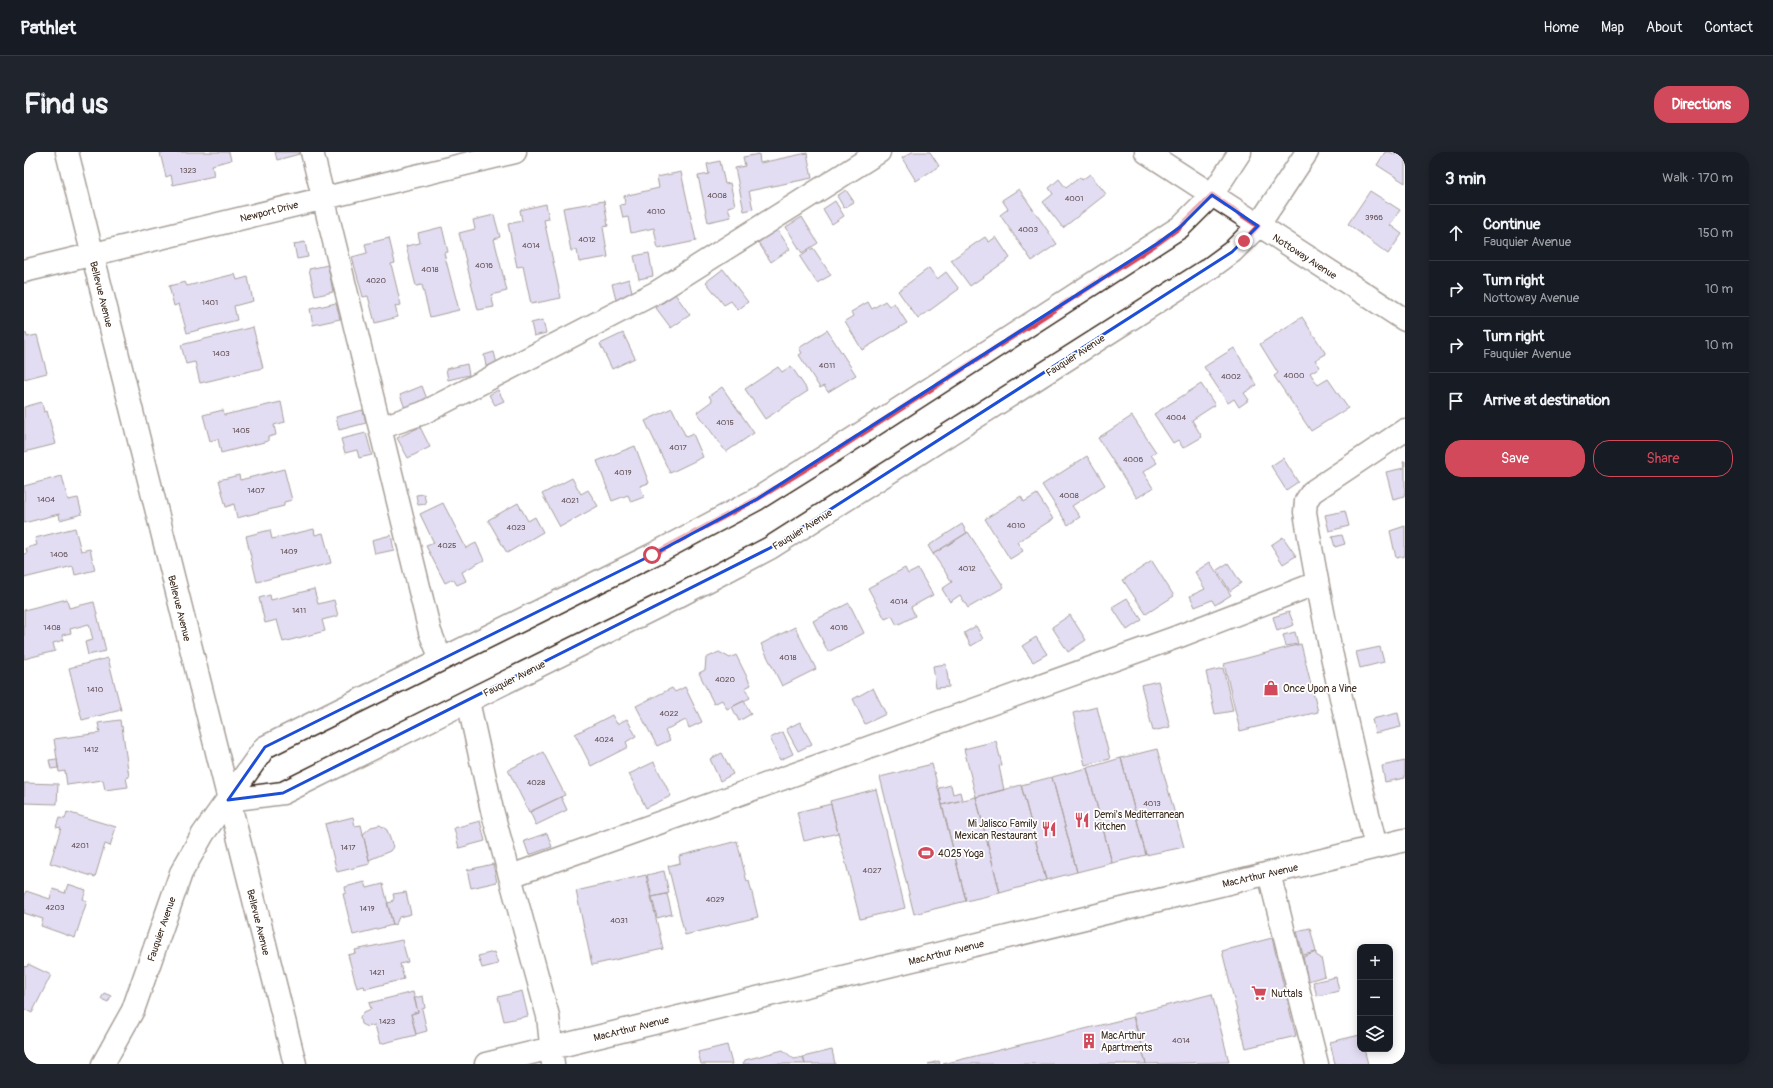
<!DOCTYPE html>
<meta charset="utf-8">
<style>
body{margin:0;font-family:Pangolin,sans-serif;background:#20242c;color:#f1f3f6}
.controls{position:absolute;right:12px;bottom:12px;display:grid;overflow:hidden;border-radius:8px;box-shadow:0 2px 10px #0003}
.controls button{width:36px;height:36px;display:grid;place-items:center;padding:0;border:0;border-bottom:1px solid #363941;background:#171b24;color:#f1f3f6;font:20px sans-serif}
.stop{position:absolute;width:12px;height:12px;margin:-9px;border:3px solid #d1495b;border-radius:50%;background:#fff}
.stop.end{background:#d1495b;border-color:#fff;box-shadow:0 1px 4px #0008}
.list{margin:0;padding:0;list-style:none}
h2{display:flex;justify-content:space-between;align-items:center;height:52px;margin:0;padding:0 16px;font-size:17px}
h2 small{font-size:13px;font-weight:400;color:#9ea1a6}
.list li{display:grid;grid-template-columns:26px 1fr auto;gap:12px;align-items:center;box-sizing:border-box;height:56px;padding:0 16px;border-top:1px solid #363941}
.list b{display:block;font-size:15px;white-space:nowrap}
.list p{margin:0;font-size:13px;white-space:nowrap;color:#9ea1a6}
.list em{font-size:13px;font-style:normal;color:#9ea1a6}
.actions{display:flex;gap:8px;padding:12px 16px}
.actions a{flex:1;padding:9px 0;border:1px solid #d1495b;border-radius:16px;text-align:center;font-size:14px;color:#d1495b}
.actions .main{background:#d1495b;color:#fff}
.icon{flex:none;width:22px;height:22px;fill:none;stroke:currentColor;stroke-width:2;stroke-linecap:round;stroke-linejoin:round}
.map{position:relative;flex:none;width:1381px;height:912px;overflow:hidden;border-radius:16px}
header{display:flex;align-items:center;gap:24px;box-sizing:border-box;height:56px;padding:0 20px;background:#171b24;border-bottom:1px solid #363941}
header strong{font-size:19px}
nav{display:flex;gap:22px;margin-inline-start:auto;font-size:14px}
.intro{display:flex;align-items:center;justify-content:space-between;box-sizing:border-box;height:96px;padding:0 24px}
h1{margin:0;font-size:28px}
.button{padding:10px 18px;border-radius:16px;background:#d1495b;color:#fff;font-size:14px;font-weight:700}
main{display:flex;gap:24px;padding:0 24px}
aside{flex:1;background:#171b24;border-radius:16px;box-shadow:0 2px 10px #0003}
.map>svg:first-child{display:block}
.building{fill:#c1b3e4;stroke:#3b2a1e}
.lines{fill:none;stroke-linecap:round;stroke-linejoin:round}
.minor-casing{stroke:#3b2a1e;stroke-width:25}
.minor{stroke:#fff;stroke-width:22}
.route{stroke:#d1495b;stroke-width:5}
.marked{fill:none;stroke:#1d4ed8;stroke-width:3;stroke-linejoin:round}
.labels{text-anchor:middle;stroke-width:3.5;stroke-linejoin:round;paint-order:stroke}
.number-label{font-size:8px;fill:#5c4c50}
.street-label{font-size:10px;fill:#3b2a1e;stroke:#fff}
.poi-label{font-size:10px;fill:#3b2a1e;stroke:#fff;text-anchor:start}
</style>
<header>
<strong>Pathlet</strong>
<nav><a>Home</a><a>Map</a><a>About</a><a>Contact</a></nav>
</header>
<div class="intro"><h1>Find us</h1><a class="button">Directions</a></div>
<main>
<div class="map">
<svg width="1381" height="912" viewBox="0 0 1381 912">
<rect width="100%" height="100%" fill="#fff"/>
<filter id="ink" filterUnits="userSpaceOnUse"><feTurbulence type="fractalNoise" baseFrequency=".025" numOctaves="2"/><feDisplacementMap in="SourceGraphic" scale="8" xChannelSelector="R" yChannelSelector="G"/><feConvolveMatrix kernelMatrix="1 2 1 2 8 2 1 2 1" color-interpolation-filters="sRGB"/></filter>
<g filter="url(#ink)">
<path class="building" d="M141 0H205L207 8 188 13 190 24 149 33 147 23 142 25 136 1Z
M251 0H279V1L253 8Z
M888 0H906L915 14 892 29 878 6Z
M1361 0H1366L1371 3 1373 0H1381V31L1353 13Z
M783 1 788 26 725 39 729 57 720 59 711 16 721 14 719 5 735 2 736 11Z
M696 9 701 32 706 31 711 53 704 55 707 65 684 70 674 24 685 22 683 12Z
M657 20 672 89 634 97 630 76 607 81 604 65 599 66 596 53 601 52 600 44 635 36 633 25Z
M1066 22 1082 42 1039 76 1019 50 1029 42 1025 36 1035 27 1042 36 1056 25 1058 28Z
M995 37 1033 92 1008 109 976 63 984 57 978 48Z
M822 38 830 50 820 56 813 44Z
M1346 39 1376 58 1366 73 1378 82 1364 102 1324 72Z
M580 49 584 74 579 75 584 105 555 110 553 98 547 99 539 56Z
M811 49 820 64 808 72 799 57Z
M522 52 525 67 520 68 537 146 507 152 499 114 493 115 484 72 498 69 496 58Z
M470 63 476 85 470 87 483 139 467 143 470 155 454 158 435 81 451 77 449 68Z
M778 65 794 91 778 101 762 75Z
M418 75 424 100 420 101 435 158 406 165 398 133 392 134 382 94 396 91 394 81Z
M753 77 766 97 747 110 734 90Z
M961 85 965 90 972 85 986 106 946 134 927 108Z
M365 86 371 111 367 112 377 153 371 154 374 165 351 171 344 144 339 145 328 105 343 101 341 92Z
M281 90 284 105 273 107 270 92Z
M789 96 807 123 793 131 776 105Z
M625 101 629 124 615 127 610 104Z
M304 113 309 140 291 144 285 117Z
M905 116 913 127 922 120 935 137 894 167 874 139Z
M699 117 724 150 714 158 707 149 700 153 682 130Z
M211 122 213 128 224 125 229 149 210 154 213 168 163 181 155 152 150 154 145 134 161 130 163 134Z
M605 127 609 144 592 148 588 132Z
M651 142 666 163 647 176 632 156Z
M861 149 865 154 870 151 883 171 838 198 821 169 829 164 827 160 844 150 848 157Z
M312 151 316 167 289 173 286 157Z
M1278 165 1302 202 1291 208 1296 215 1286 221 1294 233 1304 227 1324 256 1287 279 1250 224 1254 221 1236 192Z
M519 168 522 181 510 184 507 171Z
M229 175 239 216 176 231 171 210 162 212 157 193Z
M803 178 832 223 804 240 800 234 796 236 775 203 778 201 775 196Z
M0 181H2L3 185 13 183 23 221 0 227Z
M599 181 611 206 588 217 576 192Z
M1210 196 1233 233 1220 241 1225 248 1215 255 1210 247 1204 251 1180 215Z
M470 200 473 212 462 214 460 203Z
M443 212 445 223 424 228 422 217Z
M767 214 784 239 741 267 721 237 754 215 758 220Z
M1177 232 1191 253 1168 268 1178 285 1159 296 1154 288 1149 291 1130 262Z
M398 234 403 247 381 256 376 243Z
M698 235 730 281 702 300 673 260 688 249 685 244Z
M474 238 480 249 471 253 465 243Z
M18 250 20 260 23 259 32 292 0 300V255Z
M257 250 261 270 250 273 252 283 244 285V289L197 301 194 287 186 289 179 263 199 258 200 263Z
M648 256 662 285 669 282 679 305 646 321 621 269Z
M339 258 342 271 315 278 312 265Z
M1108 264 1132 300 1127 303 1133 311 1119 320 1129 336 1113 346 1074 286Z
M396 275 406 295 384 306 373 286Z
M342 281 348 303 335 306 333 298 321 301 317 287Z
M611 294 625 331 616 334 620 345 607 350 604 343 588 349 573 309Z
M1063 304 1081 333 1048 354 1056 365 1044 373 1018 333Z
M1259 306 1274 330 1262 338 1247 314Z
M1381 309V344L1369 347 1362 320 1380 316 1379 310Z
M260 317 268 348 260 350V354L213 366 210 352 202 355 195 328 215 323 216 328Z
M38 324 44 348 54 346 58 362 36 368 35 362 0 371V334Z
M548 326 557 342 564 338 574 354 536 375 518 342Z
M400 342 402 352 394 353 392 343Z
M1013 342 1029 367 993 390 999 399 986 407 961 367 997 344 1000 350Z
M419 351 442 396 452 391 460 408 438 420 442 429 433 433 429 427 421 431 402 394 410 391 396 362Z
M494 351 504 369 511 365 519 380 483 401 464 368Z
M1321 359 1325 374 1305 379 1301 363Z
M938 372 943 381 909 402 904 394Z
M1381 374V404L1372 406 1366 379Z
M51 376 57 399 66 397 71 418 51 423 49 414 0 426V402L3 401 2 396 13 393 11 386Z
M290 377 291 383 299 381 307 411 233 430 222 384 246 378 248 387Z
M944 380 980 435 944 456 936 443 926 450 918 437 928 430 909 402Z
M367 383 370 398 351 402 348 388Z
M1318 383 1321 392 1311 395 1308 385Z
M1259 385 1272 404 1259 412 1247 393Z
M1128 409 1150 444 1122 462 1099 428Z
M1186 410 1207 443 1191 453 1188 448 1171 455 1166 444 1181 437 1171 420Z
M1204 411 1217 431 1206 439 1193 418Z
M881 416 884 422 894 417 909 443 887 455 891 464 873 473 868 464 861 467 844 436Z
M290 437 294 452 310 448 314 464 298 468 301 479 259 490 253 468 241 471 235 446 246 443 247 448Z
M1103 446 1118 468 1103 478 1088 455Z
M43 447 45 456 70 450 82 499 64 503 61 490 69 488 65 472 46 477 47 481 38 483 40 488 29 491 31 499 0 507V458Z
M825 451 840 481 804 500 789 469Z
M1265 460 1270 473 1253 479 1249 465Z
M1046 463 1062 488 1044 500 1028 475Z
M952 474 959 487 947 494 940 481Z
M771 475 792 517 758 534 737 492Z
M1271 480 1274 492 1262 494 1259 483Z
M1012 485 1023 502 1009 510 998 494Z
M1277 492 1294 560 1216 579 1200 512Z
M1356 495 1360 510 1336 516 1332 500Z
M695 500 706 506 712 503 727 533 721 536 726 546 703 557 698 548 690 552 675 521 681 518 682 506Z
M84 506 97 558 58 568 45 516Z
M922 512 925 535 912 536 909 514Z
M1199 516 1209 559 1191 562 1182 520Z
M1134 529 1146 575 1129 579 1117 533Z
M661 535 678 570 665 576 662 568 645 576 641 579 646 588 633 594 612 554 648 536 651 540Z
M849 536 862 562 841 572 829 547Z
M720 549 727 562 715 569 708 555Z
M1073 555 1086 607 1061 613 1049 561Z
M1374 561 1377 575 1351 581 1348 567Z
M588 563 593 572 603 567 612 584 602 590 604 595 567 614 551 582Z
M96 568 97 575 98 574 105 625 102 626 104 635 81 638 79 628 43 633 41 619 35 620 30 587 76 581 74 571Z
M776 570 788 592 774 599 762 577Z
M759 580 769 602 756 608 746 586Z
M972 589 978 613 975 614 980 638 952 645 940 597Z
M1133 597 1160 695 1122 703 1097 606Z
M519 600 541 643 505 660 484 618Z
M698 601 709 622 696 629 686 607Z
M1097 606 1122 703 1088 711 1063 616Z
M33 607 34 616 27 617 25 608Z
M1381 609V626L1361 630 1358 614Z
M630 610 647 644 622 656 605 622Z
M908 612 942 749 890 762 856 625Z
M1063 616 1088 711 1053 720 1028 625Z
M1028 625 1053 720 1022 728 997 633Z
M0 631 34 632 33 652 0 651Z
M927 633 929 642 936 640 938 648 918 653 915 636Z
M997 633 1022 728 976 741 952 645Z
M852 637 881 756 836 767 806 649Z
M537 645 543 658 512 673 506 660Z
M952 645 976 741 942 749 918 653Z
M807 652 814 681 780 689 773 660Z
M43 660 92 675 86 694 81 692 71 725 26 711 37 676 32 675 35 666 41 667Z
M329 665 331 674 337 673 346 712 313 720 301 672Z
M456 669 461 689 435 696 430 676Z
M356 673 363 678 369 695 366 699 345 708 339 682 347 675Z
M523 681 528 695 505 703 500 689Z
M713 689 723 730 725 729 734 765 661 783 644 714 656 711 655 704Z
M469 712 473 730 447 736 443 718Z
M640 719 645 741 628 745 623 723Z
M622 723 639 797 568 813 552 739Z
M341 730 343 736 359 732 369 773 329 783 319 742 322 741 321 735Z
M44 732 62 738 59 747 63 749 51 786 17 774 19 767 0 761V746L2 739 26 747 29 737 41 741Z
M382 740 387 762 375 765 372 772 369 773 363 751 368 750 370 746 369 742Z
M643 742 648 762 633 766 628 745Z
M1286 776 1292 800 1279 803 1273 779Z
M1248 786 1272 884 1222 896 1198 799Z
M378 788 384 810 376 812 380 827 341 837 340 834 333 836 324 803 332 801 331 798Z
M470 800 474 812 458 816 454 804Z
M1292 800V803L1297 806 1301 824 1284 829 1279 805Z
M4 812 27 823 8 861 0 857V814L3 815Z
M1312 825 1315 839 1293 844 1289 830Z
M498 839 504 864 480 869 474 845Z
M389 840 394 860 387 862 392 883 356 892 351 873 343 875 337 872 336 866 340 860 347 857 345 851Z
M80 841 87 844 84 850 77 847Z
M1188 842 1205 910 1122 912 1109 862Z
M399 844 401 856 398 857 403 879 392 882 387 862 394 860 390 846Z
M1109 865 1122 912H919Z
M1336 883V897H1340L1344 912H1311L1306 890Z
M703 893 708 912H677L674 900Z
M759 898 770 907 779 905 781 912H719L721 908Z
M808 898 811 912H781L779 905Z
M915 909 916 912H904Z"/>
<g class="lines">
<defs>
<path id="minor" d="M43 0 271 912
M288 0 356 276
M1122 0 1381 168
M0 119 491 0
M417 507 406 480 356 276 399 261 633 140 855 0
M444 549 468 658 524 864 529 912
M204 648 259 641 645 449 746 396 1185 117 1208 100 1234 74 1283 0
M1352 695C1325 584 1299 472 1281 360L1282 349 1288 340 1381 278
M1245 721 1293 912
M487 724 1153 485 1293 431
M79 912 109 858 157 721 179 682 241 595 628 403 733 347 816 295 1156 75 1188 43 1216 0
M462 912 1381 688"/>
</defs>
<use href="#minor" class="minor-casing"/>
<use href="#minor" class="minor"/>
</g>
</g>
<g class="lines" filter="url(#ink)">
<path class="route" d="M628 403 733 347 816 296 1134 91 1156 75 1188 43 1234 74 1220 89"/>
</g>
<path d="M0 0H1381V912H0ZM1188 43 1234 74 1208 100 746 396 259 641 204 648 241 595 628 403 733 347 1134 91 1156 75Z" fill="#fff" fill-opacity=".55" fill-rule="evenodd"/>
<path class="marked" d="M1188 43 1234 74 1208 100 746 396 259 641 204 648 241 595 628 403 733 347 1134 91 1156 75Z"/>
<defs>
<symbol id="shop-bare" viewBox="-9 -9 18 18"><path d="M-5-2.5h2.3a2.7 3.5 0 0 1 5.4 0H5L5.5 6h-11ZM-1.5-2.5h3a1.5 2.3 0 0 0-3 0Z" fill="#d1495b" stroke="#fff" stroke-width="2.5" paint-order="stroke"/></symbol>
<symbol id="restaurant-bare" viewBox="-9 -9 18 18"><path d="M-5-6h1v4h1v-4h1v4h1v-4h1v5L-1.5 .5V6h-2V.5L-5-1ZM5-6V6H3V1.5H1.5Q1.5-4 5-6Z" fill="#d1495b" stroke="#fff" stroke-width="2.5" paint-order="stroke"/></symbol>
<symbol id="stadium-bare" viewBox="-9 -9 18 18"><path d="M0-5a6.5 5 0 1 0 0 10a6.5 5 0 1 0 0-10ZM-3.5-1.8h7v3.6h-7Z" fill="#d1495b" stroke="#fff" stroke-width="2.5" paint-order="stroke"/></symbol>
<symbol id="supermarket-bare" viewBox="-9 -9 18 18"><path d="M-6-5.5h2.5l.6 2H6L4.5 2H-2.5L-4.4-4H-6ZM-1.5 3.2a1.3 1.3 0 1 0 .1 0ZM3 3.2a1.3 1.3 0 1 0 .1 0Z" fill="#d1495b" stroke="#fff" stroke-width="2.5" paint-order="stroke"/></symbol>
<symbol id="building-bare" viewBox="-9 -9 18 18"><path d="M-4-6H4V6H1V3H-1V6H-4ZM-2.5-4.3h1.7v1.8h-1.7ZM.8-4.3h1.7v1.8H.8ZM-2.5-1h1.7V.8h-1.7ZM.8-1h1.7V.8H.8Z" fill="#d1495b" stroke="#fff" stroke-width="2.5" paint-order="stroke"/></symbol>
</defs>
<g fill-rule="evenodd">
<use href="#shop-bare" x="1236" y="525" width="22" height="22"/>
<use href="#restaurant-bare" x="1047" y="657" width="22" height="22"/>
<use href="#restaurant-bare" x="1014" y="666" width="22" height="22"/>
<use href="#stadium-bare" x="891" y="690" width="22" height="22"/>
<use href="#supermarket-bare" x="1224" y="830" width="22" height="22"/>
<use href="#building-bare" x="1054" y="878" width="22" height="22"/>
</g>
<g class="labels">
<g class="number-label">
<text x="164" y="21">1323</text>
<text x="693" y="46">4008</text>
<text x="1050" y="49">4001</text>
<text x="632" y="62">4010</text>
<text x="1350" y="68">3966</text>
<text x="1004" y="80">4003</text>
<text x="563" y="90">4012</text>
<text x="507" y="96">4014</text>
<text x="460" y="116">4016</text>
<text x="406" y="120">4018</text>
<text x="352" y="131">4020</text>
<text x="186" y="153">1401</text>
<text x="197" y="204">1403</text>
<text x="803" y="216">4011</text>
<text x="1270" y="226">4000</text>
<text x="1207" y="227">4002</text>
<text x="1152" y="268">4004</text>
<text x="701" y="273">4015</text>
<text x="217" y="281">1405</text>
<text x="654" y="298">4017</text>
<text x="1109" y="310">4006</text>
<text x="599" y="323">4019</text>
<text x="232" y="341">1407</text>
<text x="1045" y="346">4008</text>
<text x="22" y="350">1404</text>
<text x="546" y="351">4021</text>
<text x="992" y="376">4010</text>
<text x="492" y="378">4023</text>
<text x="423" y="396">4025</text>
<text x="265" y="402">1409</text>
<text x="35" y="405">1406</text>
<text x="943" y="419">4012</text>
<text x="875" y="452">4014</text>
<text x="275" y="461">1411</text>
<text x="28" y="478">1408</text>
<text x="815" y="478">4016</text>
<text x="764" y="508">4018</text>
<text x="701" y="530">4020</text>
<text x="71" y="540">1410</text>
<text x="645" y="564">4022</text>
<text x="580" y="590">4024</text>
<text x="67" y="600">1412</text>
<text x="512" y="633">4028</text>
<text x="1128" y="654">4013</text>
<text x="56" y="696">4201</text>
<text x="324" y="698">1417</text>
<text x="848" y="721">4027</text>
<text x="691" y="750">4029</text>
<text x="31" y="758">4203</text>
<text x="343" y="759">1419</text>
<text x="595" y="771">4031</text>
<text x="353" y="823">1421</text>
<text x="363" y="872">1423</text>
<text x="1157" y="891">4014</text>
</g>
<g class="street-label">
<text transform="translate(245 59) rotate(-14)" y="4">Newport Drive</text>
<text transform="translate(1281 104) rotate(33)" y="4">Nottoway Avenue</text>
<text transform="translate(78 142) rotate(76)" y="4">Bellevue Avenue</text>
<text transform="translate(1051 203) rotate(-33)" y="4">Fauquier Avenue</text>
<text transform="translate(778 377) rotate(-32)" y="4">Fauquier Avenue</text>
<text transform="translate(156 456) rotate(76)" y="4">Bellevue Avenue</text>
<text transform="translate(490 526) rotate(-27)" y="4">Fauquier Avenue</text>
<text transform="translate(1236 723) rotate(-13)" y="4">MacArthur Avenue</text>
<text transform="translate(235 770) rotate(76)" y="4">Bellevue Avenue</text>
<text transform="translate(137 777) rotate(-71)" y="4">Fauquier Avenue</text>
<text transform="translate(922 800) rotate(-14)" y="4">MacArthur Avenue</text>
<text transform="translate(607 876) rotate(-14)" y="4">MacArthur Avenue</text>
</g>
<g class="poi-label">
<text x="1259" y="540">Once Upon a Vine</text>
<text x="1070" y="666">Demi's Mediterranean<tspan x="1070" dy="12">Kitchen</tspan></text>
<text x="1013" y="675" text-anchor="end">Mi Jalisco Family<tspan x="1013" dy="12">Mexican Restaurant</tspan></text>
<text x="914" y="705">4025 Yoga</text>
<text x="1247" y="845">Nuttals</text>
<text x="1077" y="887">MacArthur<tspan x="1077" dy="12">Apartments</tspan></text>
</g>
</g>
</svg>
<div class="controls">
<button>+</button>
<button>−</button>
<button><svg class="icon" aria-label="layers" viewBox="0 0 24 24"><path d="M12 4l9 5-9 5-9-5zM3 14l9 5 9-5"/></svg></button>
</div>
<div class="stop" style="left:628px;top:403px"></div>
<div class="stop end" style="left:1220px;top:89px"></div>
</div>
<aside>
<h2>3 min<small>Walk · 170 m</small></h2>
<ul class="list">
<li><svg class="icon" aria-label="ahead" viewBox="0 0 24 24"><path d="M12 20V5M6 11l6-6 6 6"/></svg><div><b>Continue</b><p>Fauquier Avenue</p></div><em>150 m</em></li>
<li><svg class="icon" aria-label="right" viewBox="0 0 24 24"><path d="M7 20v-9h11M14 6l5 5-5 5"/></svg><div><b>Turn right</b><p>Nottoway Avenue</p></div><em>10 m</em></li>
<li><svg class="icon" aria-label="right" viewBox="0 0 24 24"><path d="M7 20v-9h11M14 6l5 5-5 5"/></svg><div><b>Turn right</b><p>Fauquier Avenue</p></div><em>10 m</em></li>
<li><svg class="icon" aria-label="arrive" viewBox="0 0 24 24"><path d="M6 21V4h12l-3 4 3 4H6"/></svg><div><b>Arrive at destination</b></div></li>
</ul>
<div class="actions"><a class="main">Save</a><a>Share</a></div>
</aside>
</main>
